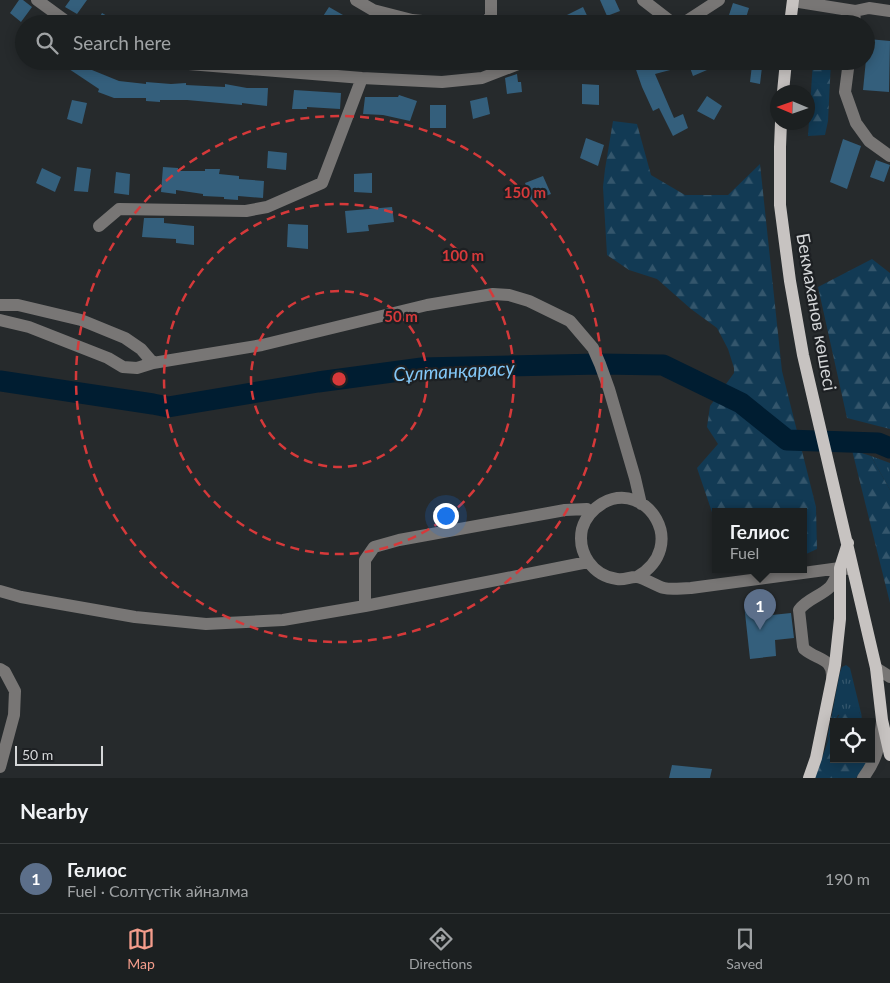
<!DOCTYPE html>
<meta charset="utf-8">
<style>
body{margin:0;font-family:Lato,sans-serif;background:#292d2e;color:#f1f3f6}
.controls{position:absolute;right:15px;bottom:15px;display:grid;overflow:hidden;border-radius:0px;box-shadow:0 2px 12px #0003}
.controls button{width:45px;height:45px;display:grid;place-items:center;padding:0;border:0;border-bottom:1px solid #3a3e3f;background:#1c2021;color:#f1f3f6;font:25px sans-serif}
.compass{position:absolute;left:770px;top:85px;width:45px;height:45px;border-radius:50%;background:#1c2021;box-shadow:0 2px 12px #0003;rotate:272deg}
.scale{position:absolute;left:15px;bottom:12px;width:88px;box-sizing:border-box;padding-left:5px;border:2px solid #d4d6d8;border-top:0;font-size:14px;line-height:18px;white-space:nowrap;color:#d4d6d8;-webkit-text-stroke:4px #1d2023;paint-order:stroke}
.you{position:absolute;left:445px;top:515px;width:18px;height:18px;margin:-12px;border:4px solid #fff;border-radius:50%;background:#1a73e8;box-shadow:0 0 0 8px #1a73e833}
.badge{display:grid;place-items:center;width:32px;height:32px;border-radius:50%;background:#f49d8c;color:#fff;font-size:16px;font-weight:700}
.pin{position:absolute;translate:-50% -41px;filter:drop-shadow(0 1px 2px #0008)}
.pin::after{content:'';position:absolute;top:26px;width:18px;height:15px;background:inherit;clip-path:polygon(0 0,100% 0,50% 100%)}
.popup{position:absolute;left:712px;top:508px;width:95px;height:65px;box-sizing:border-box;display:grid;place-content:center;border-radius:0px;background:#1c2021;filter:drop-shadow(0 1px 4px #0005);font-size:16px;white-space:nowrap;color:#a0a3a5}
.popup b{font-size:19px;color:#f1f3f6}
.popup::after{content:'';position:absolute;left:50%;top:100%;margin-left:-10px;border:10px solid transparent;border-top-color:#1c2021}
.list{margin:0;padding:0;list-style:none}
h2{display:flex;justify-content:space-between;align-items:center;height:65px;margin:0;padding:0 20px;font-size:21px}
h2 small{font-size:16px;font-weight:400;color:#a0a3a5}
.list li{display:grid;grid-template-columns:32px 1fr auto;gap:15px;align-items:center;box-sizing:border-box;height:70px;padding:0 20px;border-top:1px solid #3a3e3f}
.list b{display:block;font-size:19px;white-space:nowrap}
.list p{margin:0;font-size:16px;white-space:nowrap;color:#a0a3a5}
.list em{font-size:16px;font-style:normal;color:#a0a3a5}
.icon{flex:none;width:28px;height:28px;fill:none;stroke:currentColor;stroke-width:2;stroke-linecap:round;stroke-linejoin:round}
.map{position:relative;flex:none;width:890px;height:778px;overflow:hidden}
.search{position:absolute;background:#1c2021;box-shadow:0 2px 12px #0003;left:15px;right:15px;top:15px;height:55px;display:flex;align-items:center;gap:12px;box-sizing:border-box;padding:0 18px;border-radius:28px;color:#a0a3a5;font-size:19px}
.sheet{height:135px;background:#1c2021}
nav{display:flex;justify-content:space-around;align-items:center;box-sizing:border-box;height:70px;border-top:1px solid #3a3e3f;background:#1c2021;font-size:14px;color:#a0a3a5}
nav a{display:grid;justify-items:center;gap:2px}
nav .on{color:#f49d8c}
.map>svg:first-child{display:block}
.grass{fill:url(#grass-tufts)}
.forest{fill:url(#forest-firs)}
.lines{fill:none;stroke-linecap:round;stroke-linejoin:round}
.river{stroke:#001d31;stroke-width:21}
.building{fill:#345f7c}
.minor{stroke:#787675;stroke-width:12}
.major{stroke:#c7c3c1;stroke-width:12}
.ring{fill:none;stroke:#d6393a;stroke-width:2.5;stroke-dasharray:9 6}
.labels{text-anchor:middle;stroke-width:4.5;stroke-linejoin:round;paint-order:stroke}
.street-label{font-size:18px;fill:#d4d6d8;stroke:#1d2023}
.water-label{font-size:19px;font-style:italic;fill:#83c8f8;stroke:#1d2023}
.centre{fill:#d6393a;stroke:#1d2023;stroke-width:2.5}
.ring-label{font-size:15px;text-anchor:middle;font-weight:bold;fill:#d6393a;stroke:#1d2023;stroke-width:4.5;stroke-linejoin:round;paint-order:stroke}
</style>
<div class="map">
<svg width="890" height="778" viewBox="0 0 890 778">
<defs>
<pattern id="grass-tufts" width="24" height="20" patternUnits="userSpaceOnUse" patternTransform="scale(1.25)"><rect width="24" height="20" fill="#123a54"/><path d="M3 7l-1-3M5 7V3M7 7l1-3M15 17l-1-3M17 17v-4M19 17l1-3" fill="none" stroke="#34566c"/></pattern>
<pattern id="forest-firs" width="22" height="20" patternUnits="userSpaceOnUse" patternTransform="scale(1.25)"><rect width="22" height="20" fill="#123a54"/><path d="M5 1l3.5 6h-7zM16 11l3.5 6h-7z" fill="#34566c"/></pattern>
</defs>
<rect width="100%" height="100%" fill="#262a2c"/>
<path class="grass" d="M871 456 890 463V490Z
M846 665 850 668 862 717 859 712 838 715 835 722H834L826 745 840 672 842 667Z"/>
<path class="forest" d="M813 61H831L828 121 825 135 808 136Z
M613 121 637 124 651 175 685 195H728L760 164 782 371 816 507 817 549 804 555V511H716V524L697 468 718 444 707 427 710 406 734 373V368L728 349 717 328 691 309 657 279 629 270 607 255 603 187 605 169Z
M872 259 890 273V429L847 418 818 287Z
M852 450 871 456 890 490V603Z
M852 708C860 710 861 715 863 722H835C839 714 843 710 852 708Z
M834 724V759H867V764L856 778H815Z"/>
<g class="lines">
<path class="river" d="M0 381 153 404 168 407 318 382 422 368 600 364 663 365 741 403 787 440 878 443 890 448"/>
</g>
<path class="building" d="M19 0H23L32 7 21 22 10 13Z
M70 0H87L77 14 65 7Z
M600 0H615L620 11 607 16Z
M733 3 749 8 744 24H726Z
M329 7 343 15 339 24H318Z
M583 7 591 24H549Z
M102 13 121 24H96Z
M868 39 890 41 889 92 863 90Z
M57 61H90L94 64 92 70 119 81 146 84V82L171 84 186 83V85L225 87V84L247 88H268L267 106 242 103V105L187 100H160V102L146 101V98H114L98 92 99 89Z
M633 61H704L707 70 693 76 689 65 655 74 674 118 683 114 688 128 673 136 659 108 653 111 642 87Z
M752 65 762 67 760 84 750 82Z
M517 74 518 82H521L522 92 507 94 505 78Z
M582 84 599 85V105L582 104Z
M294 90 341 93 340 109 307 107V109H292Z
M399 95 417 101 410 121 383 115 363 114 365 97H398Z
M707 96 722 106 714 120 697 111Z
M487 97 490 114 473 119 470 101Z
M72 100 87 103 82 124 67 119Z
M430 105H446V128H430Z
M586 138 604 145 598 166 580 158Z
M843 139 861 146 847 189 830 182Z
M268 151 287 153 286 170 267 168Z
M876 160 890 165 884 182 870 177Z
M77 167 91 169 88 192 74 191Z
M163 167 178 168V171H205V169H220L219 174 239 176V179L264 181 263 198 238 196V200L224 199V197L203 196V194L176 190V194L161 192Z
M42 168 61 177 55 192 36 183Z
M116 172 130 174 129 195 114 193Z
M372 173V193L354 192V174Z
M543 176 551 194 531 201 525 183Z
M392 207 394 222 368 225 369 231 347 233 345 211Z
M144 218H164V223L194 226V245L176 243V239L142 237Z
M288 224 308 225V249L287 247Z
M771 601 772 615 791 613 794 638 775 640 776 656 750 659 744 604Z
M672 765 712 769 710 778H669Z"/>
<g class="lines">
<path class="minor" d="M37 0 70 24
M356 0 373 10 412 20 453 24
M643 0 674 24
M793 1 855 11 854 24
M855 11 869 8 890 11
M484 24 491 16V0
M682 24 719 0
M152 61 362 78 442 82 482 78 526 61
M849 61 845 92 856 123 869 141 890 156
M99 226 119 209 246 211 267 207 322 183 362 78
M0 305H18L81 320 125 338 141 349 153 363
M0 320 29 327 108 358 123 367 137 368 153 363 262 345 427 305 493 294 509 295 529 301 570 321 593 348 600 364 609 389 635 478 641 504
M637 577C690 546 647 479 603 503 593 509 585 518 582 529 577 553 593 576 617 579 625 580 629 577 636 577 643 577 656 586 664 588 672 590 682 588 691 588L840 568 849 569
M0 591 21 597 135 617 206 624 283 620 365 606 588 562
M365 606V560L374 547 399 540 565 510 587 509 591 512
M876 668 890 677
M0 669 5 672 15 691 14 715 0 767
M832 677C833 658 817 660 804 649L803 646 799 610C807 599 821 596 830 587 834 582 837 575 840 568
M863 778C878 758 879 746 882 722"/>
<path class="major" d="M790 24 793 0
M783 92 786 61
M781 122 780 147V205L790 281 803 355 876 668 882 720 890 755
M809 778 816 758 835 665 840 619V568L848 543"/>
</g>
<g class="ring">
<circle cx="339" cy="379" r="88"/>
<circle cx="339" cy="379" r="175"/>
<circle cx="339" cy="379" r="263"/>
</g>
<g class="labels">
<g class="street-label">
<text transform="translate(816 312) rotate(80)" y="6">Бекмаханов көшесі</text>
</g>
<g class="water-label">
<text transform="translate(454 371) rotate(-3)" y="7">Сұлтанқарасу</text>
</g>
</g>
<circle cx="339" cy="379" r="8" class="centre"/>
<g class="ring-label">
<text x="525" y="198">150 m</text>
<text x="463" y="261">100 m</text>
<text x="401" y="322">50 m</text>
</g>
</svg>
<div class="controls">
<button><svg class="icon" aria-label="locate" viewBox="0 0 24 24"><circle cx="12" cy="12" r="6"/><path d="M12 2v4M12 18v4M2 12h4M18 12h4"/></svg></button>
</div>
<svg class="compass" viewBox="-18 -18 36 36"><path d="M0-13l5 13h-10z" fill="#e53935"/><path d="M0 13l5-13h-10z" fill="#a0a3a5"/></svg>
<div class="scale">50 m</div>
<div class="you"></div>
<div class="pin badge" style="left:760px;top:630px;background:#5c6f8a">1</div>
<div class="popup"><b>Гелиос</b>Fuel</div>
<div class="search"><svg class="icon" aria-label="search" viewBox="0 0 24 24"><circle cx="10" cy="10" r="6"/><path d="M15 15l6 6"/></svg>Search here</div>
</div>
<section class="sheet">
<h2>Nearby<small></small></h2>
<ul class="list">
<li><span class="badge" style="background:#5c6f8a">1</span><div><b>Гелиос</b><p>Fuel · Солтүстік айналма</p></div><em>190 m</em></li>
</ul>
</section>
<nav>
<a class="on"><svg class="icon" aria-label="map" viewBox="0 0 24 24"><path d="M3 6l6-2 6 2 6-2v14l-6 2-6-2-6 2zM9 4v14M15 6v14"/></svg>Map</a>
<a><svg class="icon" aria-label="directions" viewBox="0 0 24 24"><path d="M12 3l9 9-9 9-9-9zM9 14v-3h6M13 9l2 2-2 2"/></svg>Directions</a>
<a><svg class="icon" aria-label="saved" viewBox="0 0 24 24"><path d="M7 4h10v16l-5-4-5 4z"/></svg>Saved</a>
</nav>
